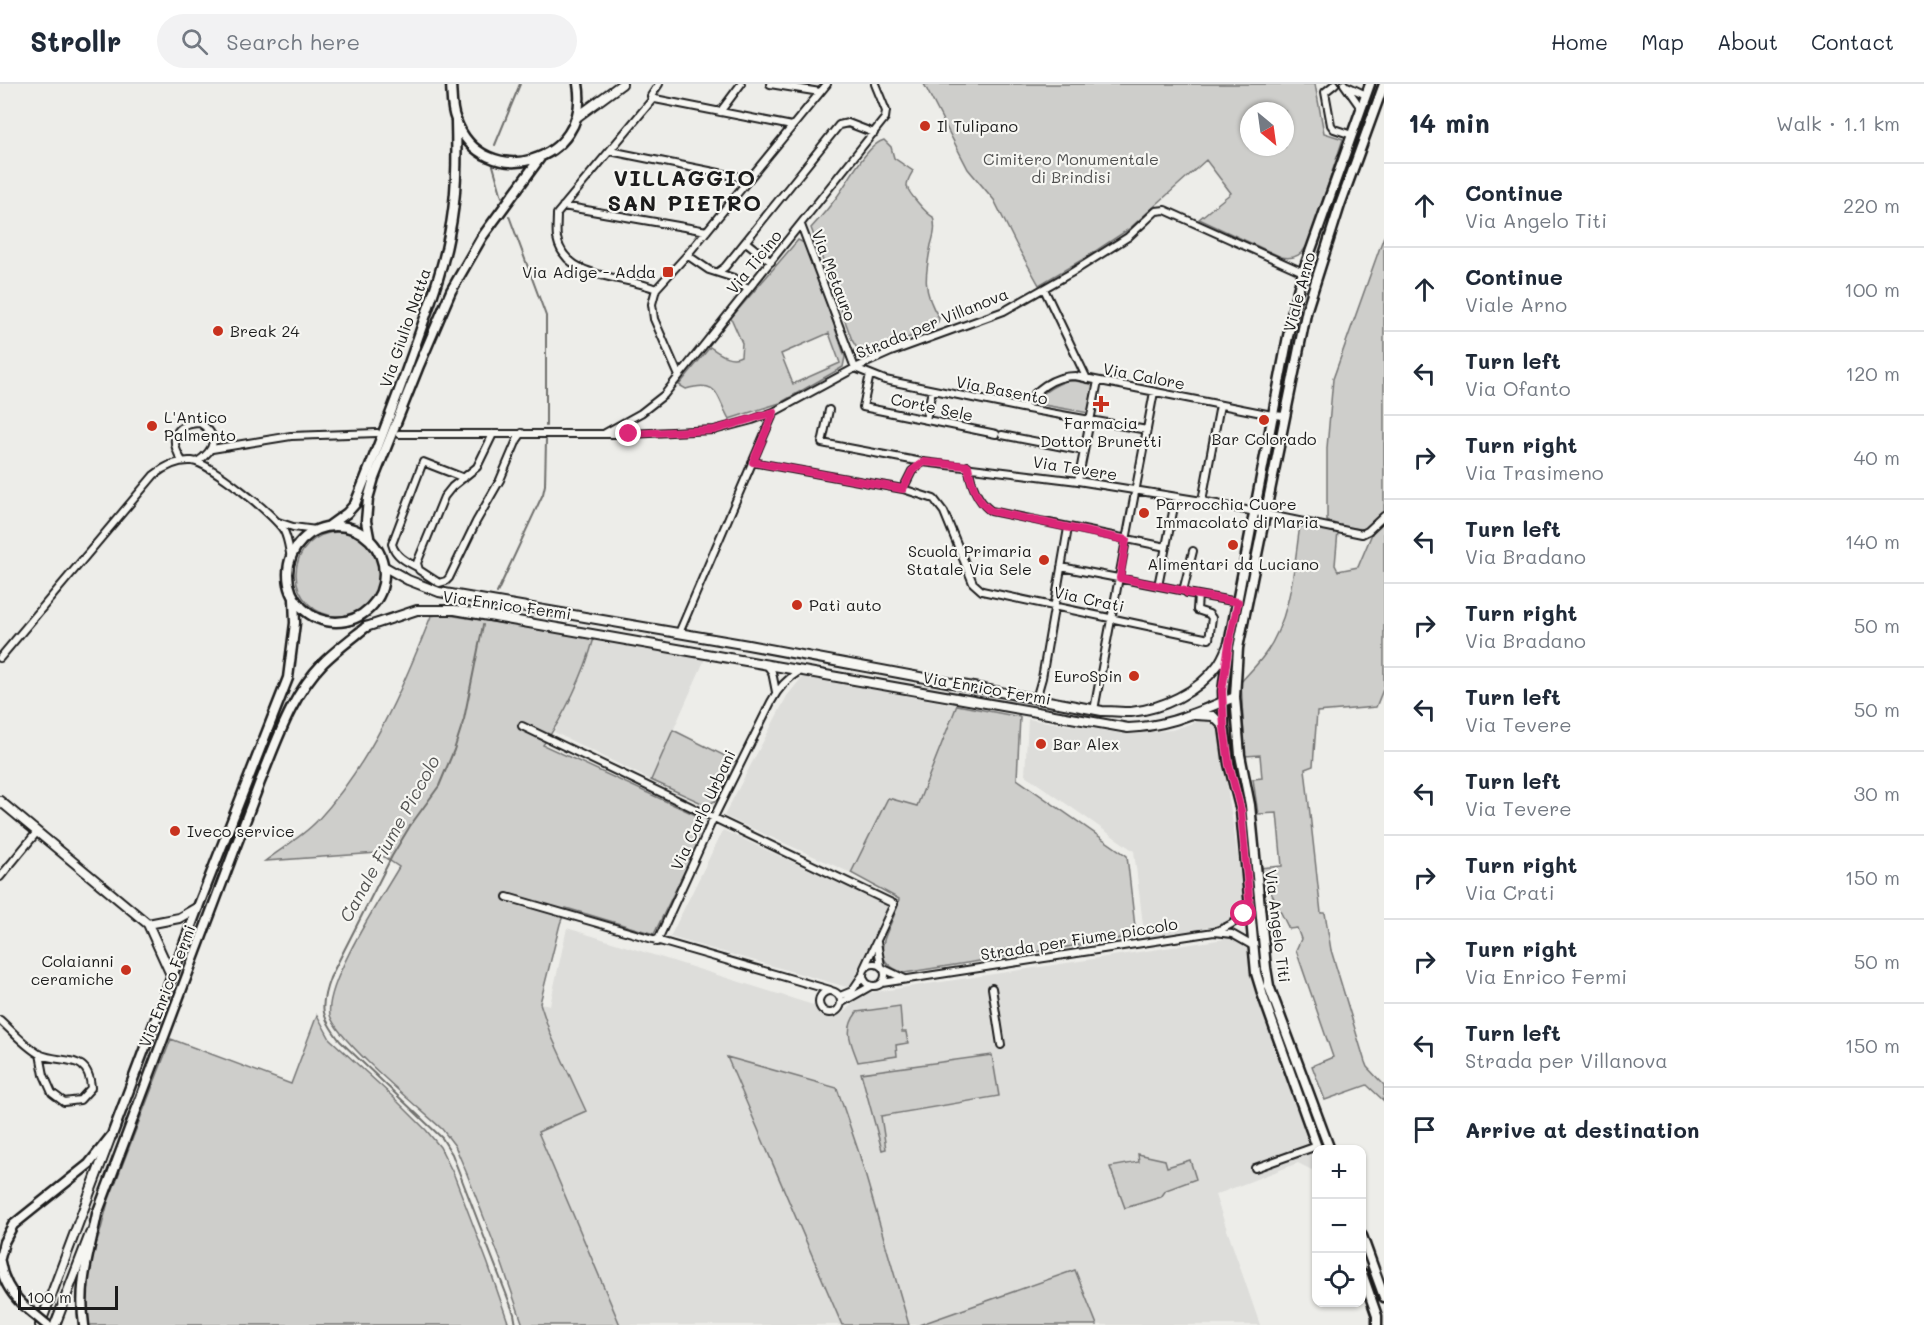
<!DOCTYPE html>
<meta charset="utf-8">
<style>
body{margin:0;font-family:Mali,sans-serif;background:#f2f2f3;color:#1f2937}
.controls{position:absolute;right:18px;bottom:18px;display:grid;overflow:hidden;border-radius:12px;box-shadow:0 2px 4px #0004}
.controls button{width:54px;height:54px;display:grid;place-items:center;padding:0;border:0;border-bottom:2px solid #e0e1e3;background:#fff;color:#1f2937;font:30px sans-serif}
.compass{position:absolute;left:1240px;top:18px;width:54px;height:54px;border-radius:50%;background:#fff;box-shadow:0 2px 4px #0004;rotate:151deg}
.scale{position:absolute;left:18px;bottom:15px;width:100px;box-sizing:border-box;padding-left:6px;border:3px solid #1c1c1c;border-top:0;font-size:16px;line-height:21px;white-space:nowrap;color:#1c1c1c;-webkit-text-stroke:4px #f6f6f2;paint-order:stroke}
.stop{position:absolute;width:18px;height:18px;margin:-14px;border:4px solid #db2777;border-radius:50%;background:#fff}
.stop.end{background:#db2777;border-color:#fff;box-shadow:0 2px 6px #0008}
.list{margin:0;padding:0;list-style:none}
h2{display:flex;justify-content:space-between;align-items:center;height:78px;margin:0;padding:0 24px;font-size:26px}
h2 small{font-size:20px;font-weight:400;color:#747a83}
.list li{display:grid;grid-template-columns:39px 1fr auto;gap:18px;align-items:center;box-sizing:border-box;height:84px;padding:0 24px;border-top:2px solid #e0e1e3}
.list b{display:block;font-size:22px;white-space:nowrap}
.list p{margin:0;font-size:20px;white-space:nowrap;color:#747a83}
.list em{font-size:20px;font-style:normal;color:#747a83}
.icon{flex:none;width:33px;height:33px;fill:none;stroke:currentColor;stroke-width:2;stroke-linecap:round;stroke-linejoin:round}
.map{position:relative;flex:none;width:1384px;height:1241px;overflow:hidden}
header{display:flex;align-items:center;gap:36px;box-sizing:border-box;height:84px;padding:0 30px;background:#fff;border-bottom:2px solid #e0e1e3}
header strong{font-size:28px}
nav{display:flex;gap:33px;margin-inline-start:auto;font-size:21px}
.search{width:420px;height:54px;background:#f2f2f3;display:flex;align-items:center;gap:15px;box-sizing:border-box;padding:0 21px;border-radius:33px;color:#747a83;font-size:22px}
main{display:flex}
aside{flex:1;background:#fff}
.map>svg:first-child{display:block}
.built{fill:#ddddda}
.green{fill:#cececb;stroke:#757574;stroke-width:1.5;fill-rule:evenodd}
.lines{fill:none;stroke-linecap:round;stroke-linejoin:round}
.stream{stroke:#6f6f6d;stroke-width:2}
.minor-casing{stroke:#1c1c1c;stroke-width:10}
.tertiary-casing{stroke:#1c1c1c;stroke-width:12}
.secondary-casing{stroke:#1c1c1c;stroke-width:13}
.minor{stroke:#f6f6f2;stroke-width:6}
.tertiary{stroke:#f6f6f2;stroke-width:8}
.secondary{stroke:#f6f6f2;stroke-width:8}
.secondary-bridge-casing{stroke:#1c1c1c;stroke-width:13;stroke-linecap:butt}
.secondary-bridge{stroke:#f6f6f2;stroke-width:8}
.route{stroke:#db2777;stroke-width:8}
.poi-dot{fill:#c8321e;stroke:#f6f6f2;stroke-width:2}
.labels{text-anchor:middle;stroke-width:4.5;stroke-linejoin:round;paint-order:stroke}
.poi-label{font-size:16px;fill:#1c1c1c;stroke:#f6f6f2;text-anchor:start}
.park-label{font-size:16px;fill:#515151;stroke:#f6f6f2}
.street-label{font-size:16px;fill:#1c1c1c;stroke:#f6f6f2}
.water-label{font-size:18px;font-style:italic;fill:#535352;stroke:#f6f6f2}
.district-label{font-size:22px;font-weight:bold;letter-spacing:1.5px;fill:#1c1c1c;stroke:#f6f6f2}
</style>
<header>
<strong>Strollr</strong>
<div class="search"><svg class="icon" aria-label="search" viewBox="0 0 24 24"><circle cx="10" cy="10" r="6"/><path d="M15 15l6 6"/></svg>Search here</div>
<nav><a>Home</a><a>Map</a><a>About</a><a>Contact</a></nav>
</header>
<main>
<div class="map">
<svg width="1384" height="1241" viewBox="0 0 1384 1241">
<rect width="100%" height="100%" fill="#edede9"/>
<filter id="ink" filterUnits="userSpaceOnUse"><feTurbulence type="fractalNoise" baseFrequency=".0167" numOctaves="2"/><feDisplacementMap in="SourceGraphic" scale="12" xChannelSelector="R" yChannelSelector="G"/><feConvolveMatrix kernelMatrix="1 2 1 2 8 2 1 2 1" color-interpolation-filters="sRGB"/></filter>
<g filter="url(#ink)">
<path class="built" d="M594 554 705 575 651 696 554 648 589 572Z
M803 592 957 621 917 723 888 715 851 789 724 732 787 612Z
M1028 635 1127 650 1172 646 1204 635 1216 641 1219 650 1245 819 1237 832 1228 839 1145 857 1134 767 1025 691Z
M723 746 889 822 850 904 670 853Z
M567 844 842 930 862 910 1231 854 1247 865 1255 901 1271 952 1316 1081V1088L1298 1079 1215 1111 1260 1241H1097L1075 1186 919 1241H909L859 1069 837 1004 727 974 842 1241H620L538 1048 586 1027 550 949 540 919 550 921Z"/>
<path class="green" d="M924 0H1315L1324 49 1343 55 1309 158C1303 170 1295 176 1281 173L1199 135 1231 109 1206 76 1129 145 1085 174 1039 201 1016 160 994 116 968 85ZM1249 27H1285V63H1249Z
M884 56 891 63 894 74 913 87C910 92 907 96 907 102 908 109 927 130 933 133 936 143 934 151 931 161 925 191 922 207 939 234L938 238C925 244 876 274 864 270 858 268 855 261 852 256L811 144C820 134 828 125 836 114 847 100 867 60 884 56Z
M1384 152V427L1366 445C1351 445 1340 442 1327 437V364L1333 295Z
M798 156 806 160 845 273 843 283 780 319 729 335C716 312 719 295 686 305L679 301 710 263C719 269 730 278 741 272L742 259 731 234ZM829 249 840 279 793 300 781 270Z
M1066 297H1076L1095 301 1089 329 1038 320 1037 315C1046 306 1055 301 1066 297Z
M1384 436V603L1376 623 1317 628 1313 682 1305 685 1321 829H1325L1331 866 1365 978 1367 983 1384 1001V1017L1367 1001 1325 1016 1312 982 1333 973 1296 866 1301 855 1297 844 1289 845 1259 784 1282 782 1277 729 1258 730 1253 695 1262 694 1260 671 1245 672 1241 598C1249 589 1258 580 1265 570 1291 534 1294 483 1300 441L1338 447 1335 481 1338 487 1358 483 1374 445Z
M296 490a42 42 0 1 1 84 0a42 42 0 1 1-84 0Z
M442 530 594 554C585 588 564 633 543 661L698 732 705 745 654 850 566 824 560 840 540 919 550 949 586 1027 538 1048 620 1241H523L502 1180 467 1090 455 1062 442 1045C420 1025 336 955 330 931 324 900 382 812 399 783L378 769 265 777C282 764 303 752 317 737 370 680 403 604 431 532Z
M957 621 1020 633 1017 695 1127 772 1136 852 904 889C860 874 896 842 899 815L851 789 888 714 917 722Z
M673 646 737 678 718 716 706 721 651 696Z
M900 922 902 948H906L908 959 896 961 897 972 858 978C851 958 843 947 857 928Z
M317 931 330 955 391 1011 426 1046 440 1063 454 1091 488 1180 509 1241H87L84 1219 89 1181 100 1149 108 1118 171 955 291 1000Z
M992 971 999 1012 881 1032 886 1065 882 1066 861 989Z
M727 973 837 1004 859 1069 909 1241H842Z
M1138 1070 1165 1076 1167 1083 1190 1076 1196 1095 1166 1106 1161 1113 1125 1124 1110 1083 1139 1078Z
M1075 1186 1097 1241H919Z"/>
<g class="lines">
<path class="stream" d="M495 61 520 0
M492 78 502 113
M509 132 546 232V342
M497 509 543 410 545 401 546 356
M483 541 464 635 454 666 439 702 410 742 392 772 330 894C319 924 321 932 340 957L442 1054 452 1070 514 1230 516 1241"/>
<defs>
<path id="minor" d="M770 0 820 8
M1335 0 1325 8 1331 41 1334 45 1352 51
M1344 0 1361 24
M1347 2 1366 11
M652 16 655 15 792 42
M720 28 741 0
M610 67 749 95
M563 122 707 147
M801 141 855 284
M746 158 771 178
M687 171 709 186 734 194 748 206
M718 188 725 183 839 41 848 39 874 49
M656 205C625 191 565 197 557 154 556 147 557 138 557 130L652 16 651 12 659 0
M1044 205 1087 295
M855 284 885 296 1022 324 1147 346
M870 290 863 323 996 350
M679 292 654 235 652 220 656 205 687 171 827 0
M1022 324C1036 306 1052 292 1075 292L1272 331 1285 332
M829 326 822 359 922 378
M926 336 932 306
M605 349 641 329 664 311 885 34 886 27 875 0
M399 350H629L714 346 752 336 774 328 855 284 891 268 1004 227 1071 189 1128 153 1156 127 1165 126 1303 188
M493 350 477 383 452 403 444 413 417 479 419 486 439 499 446 497 449 494 476 438 500 396 517 356 522 349
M1002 351 1084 367
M212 365 291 352 377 349
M182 377C169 356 173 340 200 339 220 352 215 366 197 378
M752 378 903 405 934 415 944 428 973 499 982 507 1209 555 1212 534 1209 530 1197 526 1198 511
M968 382C971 399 976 416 991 427L1166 463
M1078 397 1098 297
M903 405 912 387 923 378 1078 397 1202 417 1362 450 1368 447 1384 432
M1202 417 1220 321
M278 438 293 443 316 446
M417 483C407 478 395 472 392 460L423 378 464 394
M1061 483 1185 507 1187 509 1238 518
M1158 502 1176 413
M1183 507 1193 467
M679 549 774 328
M0 574 154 391C165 382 177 376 192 377 210 379 275 431 284 447 288 455 289 465 291 474
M766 580 772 588 776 608
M1036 615 1042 594 1068 444
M1094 626 1154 308
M522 642 894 820 864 884
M0 793 37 748
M507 813 830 906
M1216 847C1231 842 1239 836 1250 824
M657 858 714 733 771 618C778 604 788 594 801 586
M877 858 881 882
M863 891a11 11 0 1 1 22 0a11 11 0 1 1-22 0Z
M884 885 905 895
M882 899 1214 848 1232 850 1253 862
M992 904 1001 961
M819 918a11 11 0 1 1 22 0a11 11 0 1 1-22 0Z
M840 912 852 907 862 892
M841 919 871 902
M0 936C12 947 25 962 39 970 61 981 89 967 91 1004L80 1016 64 1018 52 1009 44 991 40 970
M1255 1084 1317 1062"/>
<path id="tertiary" d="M577 33 622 0
M385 483 408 496 439 508 748 561 1102 627C1111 627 1121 628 1131 628 1162 625 1198 608 1217 582 1222 576 1225 568 1228 561
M366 543 417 526H455L1128 644C1171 642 1196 628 1235 613
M1195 631 1213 632 1224 643
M0 717 148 840 172 893
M148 840 179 834 198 823
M40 1241 110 1055
M55 1241 90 1150"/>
<path id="secondary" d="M451 0C452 12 451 25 456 36 483 110 592 79 578 0
M288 490a48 48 0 1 1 96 0a48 48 0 1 1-96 0Z
M329 442 347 429 355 420C378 363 400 306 420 248 431 216 443 184 449 151 457 113 457 75 456 37
M369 453 366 437 368 415 374 394 418 284 451 207 482 153 540 74
M1318 1066 1263 912 1256 889 1241 727 1229 680 1224 643 1223 607 1229 560 1294 221 1303 188 1370 0
M1330 1066 1269 902 1266 884 1250 721 1240 671 1235 613 1238 564 1307 225 1340 121 1384 0
M1362 1152 1384 1213
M0 1174 4 1158 13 1141 89 1080 112 1051 198 823 288 594 295 539 294 515
M0 1178C3 1196 10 1208 23 1221
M1362 1189 1377 1232V1241
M84 1241C78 1200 89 1170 97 1130L260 698C277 657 291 612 323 579 336 566 351 555 366 543"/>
</defs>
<use href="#minor" class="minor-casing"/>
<use href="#tertiary" class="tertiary-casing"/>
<use href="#secondary" class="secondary-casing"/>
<use href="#minor" class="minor"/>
<use href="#tertiary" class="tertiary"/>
<use href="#secondary" class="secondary"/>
<defs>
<path id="secondary-bridge" d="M23 1221 47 1241"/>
</defs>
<use href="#secondary-bridge" class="secondary-bridge-casing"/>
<use href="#secondary-bridge" class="secondary-bridge"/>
</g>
</g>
<g class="lines" filter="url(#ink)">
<path class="route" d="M629 350 714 346 774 328 753 378 903 405 912 387 923 378 968 382C971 399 976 417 991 427L1126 456 1120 494 1185 507 1187 509 1238 518 1229 560 1222 607 1224 643 1229 680 1241 727 1250 824 1244 830"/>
</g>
<g class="poi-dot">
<circle cx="925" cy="42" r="6"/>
<rect x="662" y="182" width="12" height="12" rx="3"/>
<circle cx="218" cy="247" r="6"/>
<path d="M1098 311h6v6h6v6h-6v6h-6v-6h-6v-6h6z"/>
<circle cx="1264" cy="336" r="6"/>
<circle cx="152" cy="342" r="6"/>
<circle cx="1144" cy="429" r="6"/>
<circle cx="1233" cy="461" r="6"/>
<circle cx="1044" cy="476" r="6"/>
<circle cx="797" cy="521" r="6"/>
<circle cx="1134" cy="592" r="6"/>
<circle cx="1041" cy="660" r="6"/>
<circle cx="175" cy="747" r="6"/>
<circle cx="126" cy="886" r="6"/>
</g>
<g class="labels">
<g class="poi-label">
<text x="937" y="48">Il Tulipano</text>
<text x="656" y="194" text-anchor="end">Via Adige - Adda</text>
<text x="230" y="253">Break 24</text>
<text x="164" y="339">L'Antico<tspan x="164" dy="18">Palmento</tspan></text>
<text x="1101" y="345" text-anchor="middle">Farmacia<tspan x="1101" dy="18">Dottor Brunetti</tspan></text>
<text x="1264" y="361" text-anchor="middle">Bar Colorado</text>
<text x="1156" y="426">Parrocchia Cuore<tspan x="1156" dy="18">Immacolato di Maria</tspan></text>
<text x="1032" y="473" text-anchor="end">Scuola Primaria<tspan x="1032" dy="18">Statale Via Sele</tspan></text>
<text x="1233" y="486" text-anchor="middle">Alimentari da Luciano</text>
<text x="809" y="527">Patì auto</text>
<text x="1122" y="598" text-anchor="end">EuroSpin</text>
<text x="1053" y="666">Bar Alex</text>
<text x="187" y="753">Iveco service</text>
<text x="114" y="883" text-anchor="end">Colaianni<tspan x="114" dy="18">ceramiche</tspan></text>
</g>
<g class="park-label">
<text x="1071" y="81">Cimitero Monumentale<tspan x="1071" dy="18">di Brindisi</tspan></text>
</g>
<g class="street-label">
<text transform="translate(754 178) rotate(-51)" y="6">Via Ticino</text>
<text transform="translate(834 191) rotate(69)" y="6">Via Metauro</text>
<text transform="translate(1299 208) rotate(-75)" y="6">Viale Arno</text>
<text transform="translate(932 239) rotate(-22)" y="6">Strada per Villanova</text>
<text transform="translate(405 244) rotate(-71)" y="6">Via Giulio Natta</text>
<text transform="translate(1144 292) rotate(11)" y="6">Via Calore</text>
<text transform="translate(1002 306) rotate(11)" y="6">Via Basento</text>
<text transform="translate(932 323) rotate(12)" y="6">Corte Sele</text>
<text transform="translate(1075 384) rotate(9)" y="6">Via Tevere</text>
<text transform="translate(1089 515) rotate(12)" y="6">Via Crati</text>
<text transform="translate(507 521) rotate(8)" y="6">Via Enrico Fermi</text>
<text transform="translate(987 604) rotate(10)" y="6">Via Enrico Fermi</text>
<text transform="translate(703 726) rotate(-65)" y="6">Via Carlo Urbani</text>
<text transform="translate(1278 842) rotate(83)" y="6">Via Angelo Titi</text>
<text transform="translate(1079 855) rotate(-9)" y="6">Strada per Fiume piccolo</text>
<text transform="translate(167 902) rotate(-69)" y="6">Via Enrico Fermi</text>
</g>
<g class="water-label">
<text transform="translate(390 755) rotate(-61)" y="6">Canale Fiume Piccolo</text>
</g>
<g class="district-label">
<text x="685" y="102">VILLAGGIO<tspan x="685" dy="25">SAN PIETRO</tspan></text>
</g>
</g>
</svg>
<div class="controls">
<button>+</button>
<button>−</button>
<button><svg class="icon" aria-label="locate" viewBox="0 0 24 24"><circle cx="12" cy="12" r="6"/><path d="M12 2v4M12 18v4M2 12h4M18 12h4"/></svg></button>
</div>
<svg class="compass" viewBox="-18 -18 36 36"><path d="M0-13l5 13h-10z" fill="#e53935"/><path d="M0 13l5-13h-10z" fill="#747a83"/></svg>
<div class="scale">100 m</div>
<div class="stop" style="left:1244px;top:830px"></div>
<div class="stop end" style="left:629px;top:350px"></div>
</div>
<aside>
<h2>14 min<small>Walk · 1.1 km</small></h2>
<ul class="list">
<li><svg class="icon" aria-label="ahead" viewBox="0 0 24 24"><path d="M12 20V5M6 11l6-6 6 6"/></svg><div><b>Continue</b><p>Via Angelo Titi</p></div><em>220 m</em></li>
<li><svg class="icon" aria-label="ahead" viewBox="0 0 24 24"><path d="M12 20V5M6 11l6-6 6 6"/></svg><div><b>Continue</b><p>Viale Arno</p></div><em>100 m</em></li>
<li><svg class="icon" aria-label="left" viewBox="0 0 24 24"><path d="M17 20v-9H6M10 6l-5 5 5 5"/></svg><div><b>Turn left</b><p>Via Ofanto</p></div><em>120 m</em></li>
<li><svg class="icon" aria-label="right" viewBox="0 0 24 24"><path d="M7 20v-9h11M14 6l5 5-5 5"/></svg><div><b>Turn right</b><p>Via Trasimeno</p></div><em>40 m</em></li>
<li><svg class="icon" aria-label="left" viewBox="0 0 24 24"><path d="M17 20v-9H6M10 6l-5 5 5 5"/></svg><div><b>Turn left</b><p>Via Bradano</p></div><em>140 m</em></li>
<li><svg class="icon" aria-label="right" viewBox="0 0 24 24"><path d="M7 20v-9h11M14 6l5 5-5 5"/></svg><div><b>Turn right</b><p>Via Bradano</p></div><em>50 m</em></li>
<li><svg class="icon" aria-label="left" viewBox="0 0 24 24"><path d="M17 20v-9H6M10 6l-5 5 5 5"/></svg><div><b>Turn left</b><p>Via Tevere</p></div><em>50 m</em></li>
<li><svg class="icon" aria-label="left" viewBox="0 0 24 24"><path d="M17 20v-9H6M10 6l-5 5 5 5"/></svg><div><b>Turn left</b><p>Via Tevere</p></div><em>30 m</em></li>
<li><svg class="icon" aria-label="right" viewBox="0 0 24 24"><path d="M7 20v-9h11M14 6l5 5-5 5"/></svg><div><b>Turn right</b><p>Via Crati</p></div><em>150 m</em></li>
<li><svg class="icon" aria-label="right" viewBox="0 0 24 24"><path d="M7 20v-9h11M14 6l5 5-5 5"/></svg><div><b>Turn right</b><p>Via Enrico Fermi</p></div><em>50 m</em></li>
<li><svg class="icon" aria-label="left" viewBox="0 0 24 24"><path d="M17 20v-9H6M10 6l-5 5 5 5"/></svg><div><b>Turn left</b><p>Strada per Villanova</p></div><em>150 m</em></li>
<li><svg class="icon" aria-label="arrive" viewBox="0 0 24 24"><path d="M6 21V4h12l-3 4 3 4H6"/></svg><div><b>Arrive at destination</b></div></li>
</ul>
</aside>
</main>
